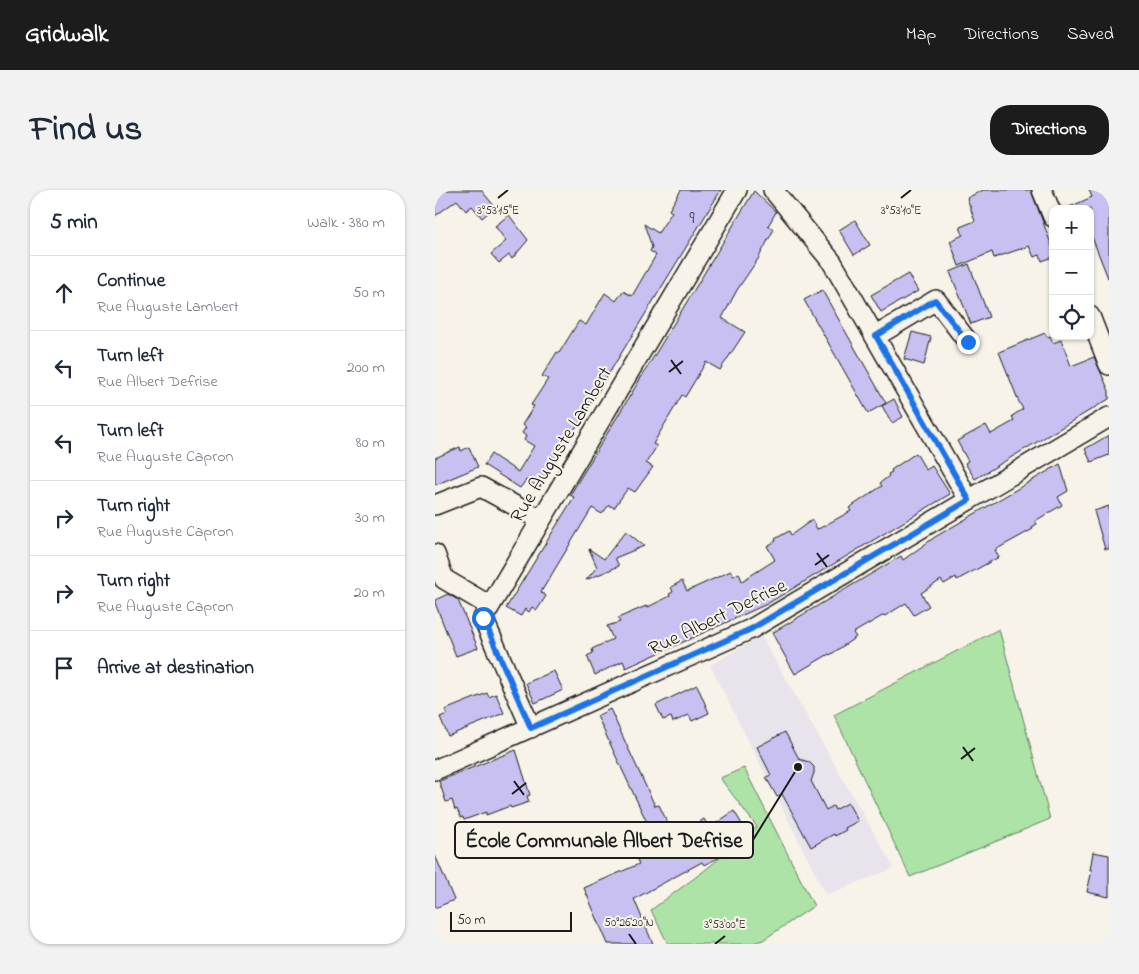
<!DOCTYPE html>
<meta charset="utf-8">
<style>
body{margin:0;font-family:"Indie Flower",sans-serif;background:#f2f2f3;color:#1f2937}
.controls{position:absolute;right:15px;top:15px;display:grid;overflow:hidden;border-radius:10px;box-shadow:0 1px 4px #0004}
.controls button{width:45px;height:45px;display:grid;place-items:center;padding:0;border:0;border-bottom:1px solid #e0e1e3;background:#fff;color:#1f2937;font:25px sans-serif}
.scale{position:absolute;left:15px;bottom:12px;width:122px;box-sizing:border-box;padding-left:5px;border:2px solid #1c1c1c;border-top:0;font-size:14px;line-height:18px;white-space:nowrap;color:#1c1c1c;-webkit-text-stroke:4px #f7f3e8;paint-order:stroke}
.stop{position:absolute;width:15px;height:15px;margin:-11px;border:4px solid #1a73e8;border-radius:50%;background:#fff}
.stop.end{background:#1a73e8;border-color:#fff;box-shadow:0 1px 5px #0008}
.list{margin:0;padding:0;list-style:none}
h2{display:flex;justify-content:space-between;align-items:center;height:65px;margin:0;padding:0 20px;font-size:21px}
h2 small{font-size:16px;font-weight:400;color:#747a83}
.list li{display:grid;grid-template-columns:32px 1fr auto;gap:15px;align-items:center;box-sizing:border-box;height:75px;padding:0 20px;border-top:1px solid #e0e1e3}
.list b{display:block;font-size:19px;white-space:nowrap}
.list p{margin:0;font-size:16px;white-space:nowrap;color:#747a83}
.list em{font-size:16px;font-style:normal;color:#747a83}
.icon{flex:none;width:28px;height:28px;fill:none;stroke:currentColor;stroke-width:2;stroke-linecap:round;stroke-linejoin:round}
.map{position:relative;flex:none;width:674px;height:754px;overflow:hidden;border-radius:20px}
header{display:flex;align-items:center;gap:30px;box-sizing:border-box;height:70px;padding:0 25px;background:#1c1c1c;color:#fff}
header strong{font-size:24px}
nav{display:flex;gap:28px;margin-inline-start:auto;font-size:18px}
.intro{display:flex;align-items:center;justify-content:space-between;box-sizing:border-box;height:120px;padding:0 30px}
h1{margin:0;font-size:35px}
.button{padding:12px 22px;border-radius:20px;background:#1c1c1c;color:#fff;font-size:18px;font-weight:700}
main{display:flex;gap:30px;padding:0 30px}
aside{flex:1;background:#fff;border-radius:20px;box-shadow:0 1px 4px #0004}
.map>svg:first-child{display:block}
.built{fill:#e9e4eb}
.green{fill:#ade3a6;stroke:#648061}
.building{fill:#c9c0f2;stroke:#1c1c1c}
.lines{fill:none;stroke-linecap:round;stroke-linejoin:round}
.street-casing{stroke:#1c1c1c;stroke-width:22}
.street{stroke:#f7f3e8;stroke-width:19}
.route{stroke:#1a73e8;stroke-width:6}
.ticks{fill:none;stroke:#1c1c1c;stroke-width:2}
.labels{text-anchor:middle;stroke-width:4;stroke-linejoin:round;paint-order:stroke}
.number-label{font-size:18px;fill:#474552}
.street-label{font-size:20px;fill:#1c1c1c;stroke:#f7f3e8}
.ticks-label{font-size:12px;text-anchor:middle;fill:#1c1c1c;stroke:#f7f3e8;stroke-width:4;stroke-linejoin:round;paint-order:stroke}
.leader{fill:none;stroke:#1c1c1c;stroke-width:2}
.callout-dot{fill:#1c1c1c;stroke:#f7f3e8;stroke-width:2}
.callout{fill:#f7f3e8;stroke:#1c1c1c;stroke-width:2}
.callout-label{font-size:21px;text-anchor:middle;font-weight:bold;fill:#1c1c1c}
</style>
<header>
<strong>Gridwalk</strong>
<nav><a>Map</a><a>Directions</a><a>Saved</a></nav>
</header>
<div class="intro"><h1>Find us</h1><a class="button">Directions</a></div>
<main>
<aside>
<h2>5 min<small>Walk · 380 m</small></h2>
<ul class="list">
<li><svg class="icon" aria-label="ahead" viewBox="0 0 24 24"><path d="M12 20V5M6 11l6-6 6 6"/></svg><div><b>Continue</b><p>Rue Auguste Lambert</p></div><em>50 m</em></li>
<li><svg class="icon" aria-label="left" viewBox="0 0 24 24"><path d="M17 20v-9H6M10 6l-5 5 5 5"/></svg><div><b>Turn left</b><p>Rue Albert Defrise</p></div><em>200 m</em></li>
<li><svg class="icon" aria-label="left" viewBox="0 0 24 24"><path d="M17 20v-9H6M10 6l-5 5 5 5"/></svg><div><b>Turn left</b><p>Rue Auguste Capron</p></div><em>80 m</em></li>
<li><svg class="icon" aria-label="right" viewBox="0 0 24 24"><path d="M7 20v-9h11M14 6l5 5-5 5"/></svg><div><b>Turn right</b><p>Rue Auguste Capron</p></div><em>30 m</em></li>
<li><svg class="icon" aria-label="right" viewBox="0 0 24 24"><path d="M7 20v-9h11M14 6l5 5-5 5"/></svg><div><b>Turn right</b><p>Rue Auguste Capron</p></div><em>20 m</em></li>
<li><svg class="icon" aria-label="arrive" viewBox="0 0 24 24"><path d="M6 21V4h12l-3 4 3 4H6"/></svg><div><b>Arrive at destination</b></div></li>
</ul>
</aside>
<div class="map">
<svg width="674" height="754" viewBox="0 0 674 754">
<rect width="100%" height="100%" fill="#f7f3e8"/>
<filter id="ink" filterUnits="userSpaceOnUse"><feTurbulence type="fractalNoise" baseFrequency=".02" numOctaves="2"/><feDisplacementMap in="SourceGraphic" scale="10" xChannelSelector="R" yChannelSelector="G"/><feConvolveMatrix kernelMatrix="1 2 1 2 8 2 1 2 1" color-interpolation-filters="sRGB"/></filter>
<g filter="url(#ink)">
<path class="built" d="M326 446 459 678 391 705 275 475Z"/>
<path class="green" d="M564 439 615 629 475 687 399 525Z
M309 578 379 716 328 750 315 754H233L216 720 269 681 322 637 285 588Z"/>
<path class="building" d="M0 0H46L60 17 47 28 37 16 31 21 22 10 0 26Z
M246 0H286L104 298 91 290 85 298 49 275 56 264 83 282 99 256 89 250 91 246 87 243 91 237 87 235 99 216 96 215 113 189 107 186 122 162 124 163 144 131 151 135 170 103 181 111 188 101 197 106 221 65 215 61 217 57 209 34 223 43 237 22 234 20Z
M548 0H596L618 59V67L607 71 605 65 599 67 594 56 559 68 557 62 524 76 515 51 528 45 525 37 540 31 532 8Z
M654 0H674V88H673L655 42V19H630L657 7Z
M319 1 341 22 333 36 339 39 323 69 302 100 287 128 310 142 285 180 271 172 250 207 247 205 218 254 222 256 211 273 218 277 200 302 193 298 179 318 174 315 167 324 157 318 106 402 111 406 102 420 97 417 94 422 90 419 86 426 71 418 139 307 135 305Z
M74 25 93 50 77 69 74 65 64 73 56 64 71 51 60 36Z
M420 30 435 55 419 65 404 40Z
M534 74 554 127 536 134 515 82Z
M473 84 483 101 446 122 436 105Z
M387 100 451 213 433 223 369 110Z
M477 142 496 147 489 175 469 169Z
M610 143 612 147 615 146 618 153 626 150 636 176 659 167 674 201V209L540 289 530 273 533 271 522 251 551 235 556 244 579 231 577 226 588 219 584 212 564 162Z
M459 209 468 227 457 233 447 216Z
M674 245V265L656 272 650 259Z
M25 257 26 261 34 257 43 277 0 295V268Z
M481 263 491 280 497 276 515 304 332 414 191 478 188 471 160 485 152 466 158 463 157 459 178 449 172 436 185 432 183 428 211 416V418L235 406 234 404 238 402 236 397 247 391 252 401 296 381 298 386 304 383 307 391 340 370 332 356 341 351 340 349 354 341 356 345 377 330 382 339 385 338 416 321 414 318 447 296 445 293 454 286 453 284 457 282 456 280Z
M625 274 633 301 623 307 627 315 600 331 602 334 597 337 598 339 560 360 564 367 522 390 521 387 509 394 506 390 486 403 494 416 479 425 471 413 450 426 449 425 418 443 421 447 395 465 394 464 360 484 337 443 466 366 468 370 500 347Z
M674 316V359H670L659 321Z
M191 341 209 356 180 368 184 376 151 390 162 377 154 359 169 369Z
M13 404 23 410 43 458 21 466 0 413V410Z
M119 481 128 500 100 513 91 493Z
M262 495 274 523 257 531 254 525 238 532 236 527 228 530 221 515Z
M52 503 54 507 61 504 69 523 13 546 5 527 12 524 10 520Z
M175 519 220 616 224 615 240 648 269 629 274 638 299 621 310 639 280 656 287 666 269 675 267 672 199 709 218 754H173L149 698 204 674 202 670 225 660 162 526Z
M350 542 364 569 374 572 379 577V583L376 591 391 620 398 616 400 620 413 613 423 631 410 638 411 640 400 646 399 644 376 657 347 604 342 607 331 587 336 585 322 557Z
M81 560 95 605 92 606 94 612 76 618 75 616 51 625V622L29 630 28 627 26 628 22 619 20 620 17 610 11 612 4 591Z
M658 662 674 665V707L652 702 657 680H655Z
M0 665 19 710 0 718Z"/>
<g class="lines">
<defs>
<path id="street" d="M338 0 397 72 534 310
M607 0 618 27
M655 126 674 175
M441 146 501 110 533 152
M0 315 46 297 106 330
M0 364 9 389 55 416
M96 538 48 428 302 0
M0 580 316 439 674 227"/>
</defs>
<use href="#street" class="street-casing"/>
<use href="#street" class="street"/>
</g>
</g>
<g class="lines" filter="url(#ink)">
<path class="route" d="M48 428 96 538 316 439 534 310 441 146 500 110 533 152"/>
</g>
<path class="ticks" d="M63 8 73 0M466 8 476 0M236 170 246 184M234 182 248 171M382 363 392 377M380 375 394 365M528 557 538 571M526 569 540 558M79 591 89 605M77 604 91 593M194 744 201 754M280 754 290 746"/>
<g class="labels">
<g class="number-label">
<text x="257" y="33">9</text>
</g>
<g class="street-label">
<text transform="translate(125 254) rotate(-59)" y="7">Rue Auguste Lambert</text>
<text transform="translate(282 426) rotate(-26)" y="7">Rue Albert Defrise</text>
</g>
</g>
<g class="ticks-label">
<text x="63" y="24">3°53'15"E</text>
<text x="466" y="24">3°53'10"E</text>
<text x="194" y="736">50°26'20"N</text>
<text x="290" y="738">3°53'00"E</text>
</g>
<path class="leader" d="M363 577L318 650"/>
<circle class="callout-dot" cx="363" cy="577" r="5"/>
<rect class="callout" x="20" y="632" width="298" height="36" rx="5"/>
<g class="callout-label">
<text x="169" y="657">École Communale Albert Defrise</text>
</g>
</svg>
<div class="controls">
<button>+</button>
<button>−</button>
<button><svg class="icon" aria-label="locate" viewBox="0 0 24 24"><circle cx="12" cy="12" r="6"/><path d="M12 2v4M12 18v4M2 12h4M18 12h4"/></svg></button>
</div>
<div class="scale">50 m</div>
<div class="stop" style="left:48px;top:428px"></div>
<div class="stop end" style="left:533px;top:152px"></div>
</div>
</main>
